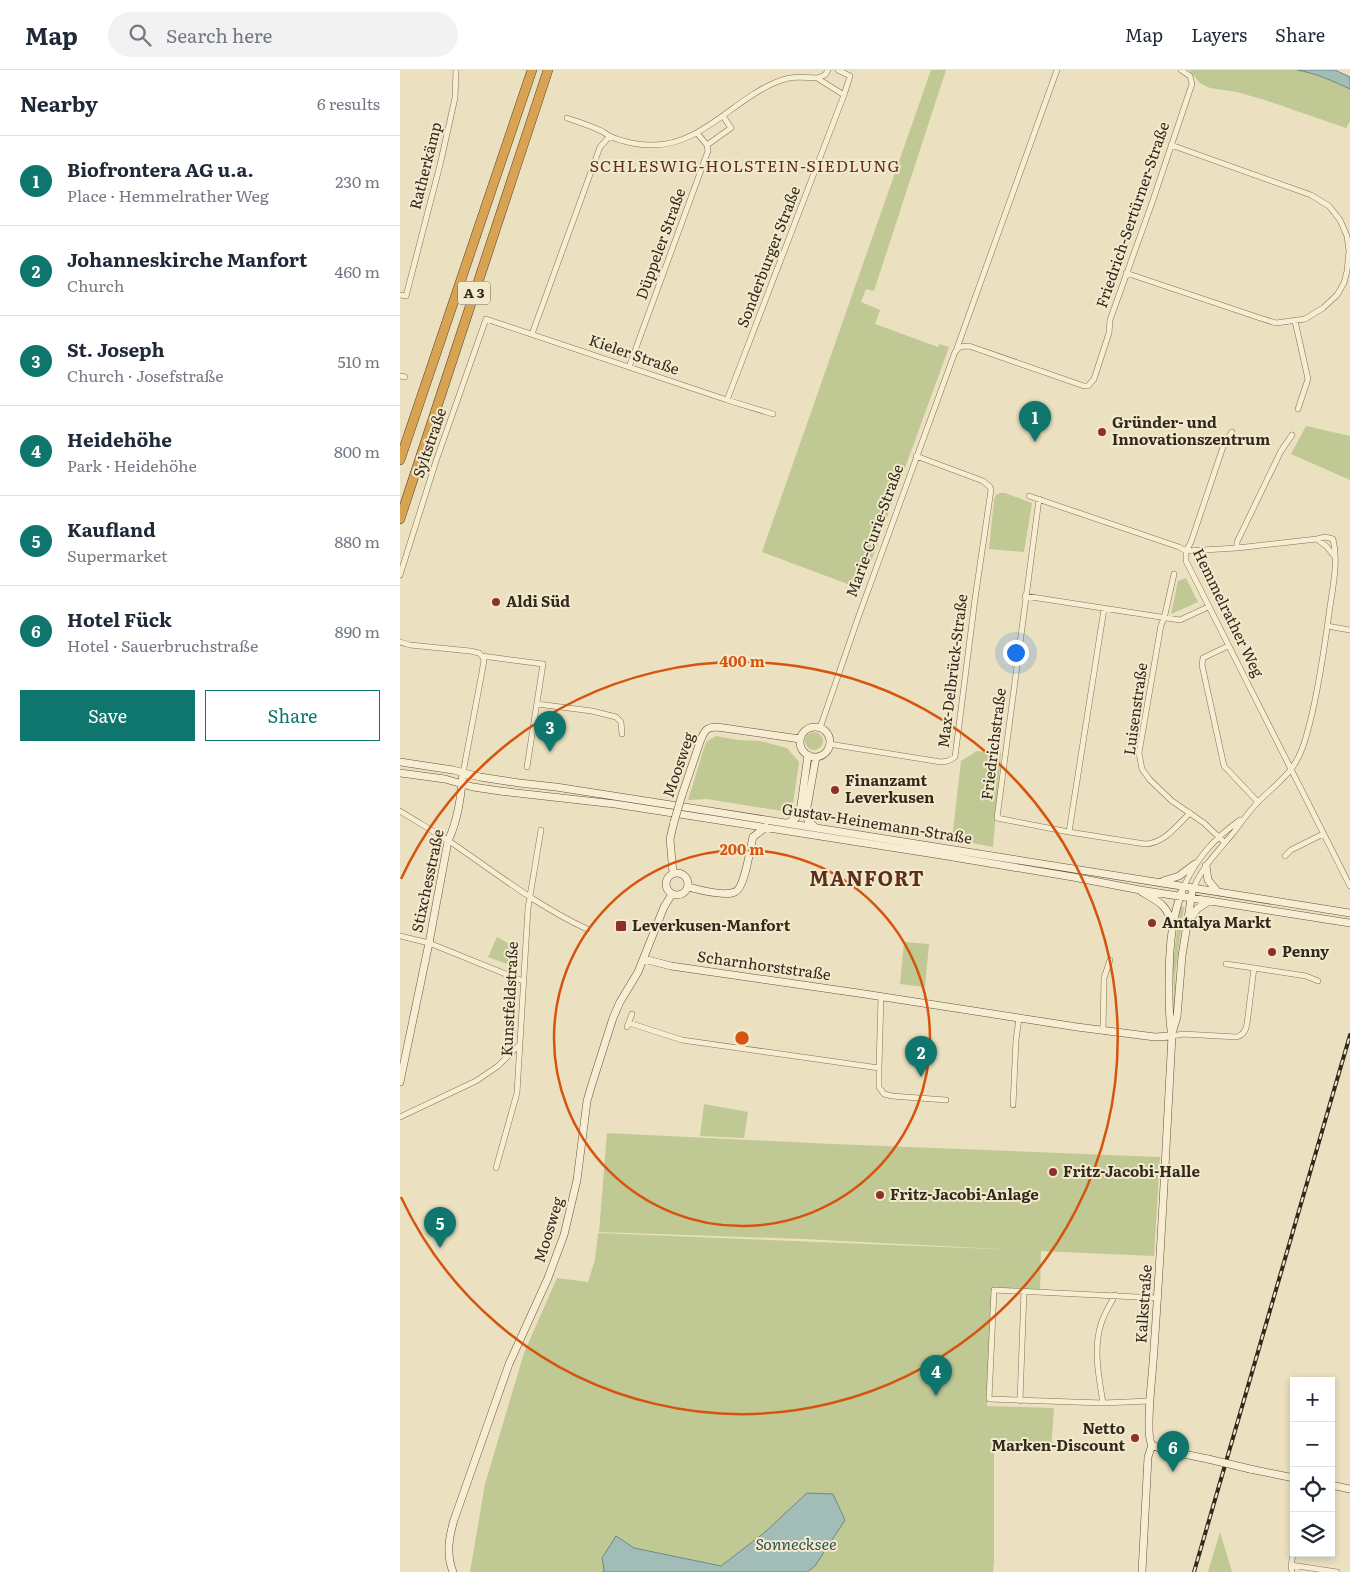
<!DOCTYPE html>
<meta charset="utf-8">
<style>
body{margin:0;font-family:Literata,serif;background:#f2f2f3;color:#1f2937}
.controls{position:absolute;right:15px;bottom:15px;display:grid;overflow:hidden;border-radius:0px;box-shadow:0 2px 8px #0003}
.controls button{width:45px;height:45px;display:grid;place-items:center;padding:0;border:0;border-bottom:1px solid #e0e1e3;background:#fff;color:#1f2937;font:25px sans-serif}
.you{position:absolute;left:615px;top:582px;width:18px;height:18px;margin:-12px;border:4px solid #fff;border-radius:50%;background:#1a73e8;box-shadow:0 0 0 8px #1a73e833}
.badge{display:grid;place-items:center;width:32px;height:32px;border-radius:50%;background:#0f766e;color:#fff;font-size:16px;font-weight:700}
.pin{position:absolute;translate:-50% -41px;filter:drop-shadow(0 1px 2px #0008)}
.pin::after{content:'';position:absolute;top:26px;width:18px;height:15px;background:inherit;clip-path:polygon(0 0,100% 0,50% 100%)}
.list{margin:0;padding:0;list-style:none}
h2{display:flex;justify-content:space-between;align-items:center;height:65px;margin:0;padding:0 20px;font-size:21px}
h2 small{font-size:16px;font-weight:400;color:#747a83}
.list li{display:grid;grid-template-columns:32px 1fr auto;gap:15px;align-items:center;box-sizing:border-box;height:90px;padding:0 20px;border-top:1px solid #e0e1e3}
.list b{display:block;font-size:19px;white-space:nowrap}
.list p{margin:0;font-size:16px;white-space:nowrap;color:#747a83}
.list em{font-size:16px;font-style:normal;color:#747a83}
.actions{display:flex;gap:10px;padding:15px 20px}
.actions a{flex:1;padding:11px 0;border:1px solid #0f766e;border-radius:0px;text-align:center;font-size:18px;color:#0f766e}
.actions .main{background:#0f766e;color:#fff}
.icon{flex:none;width:28px;height:28px;fill:none;stroke:currentColor;stroke-width:2;stroke-linecap:round;stroke-linejoin:round}
.map{position:relative;flex:none;width:950px;height:1502px;overflow:hidden}
header{display:flex;align-items:center;gap:30px;box-sizing:border-box;height:70px;padding:0 25px;background:#fff;border-bottom:1px solid #e0e1e3}
header strong{font-size:24px}
nav{display:flex;gap:28px;margin-inline-start:auto;font-size:18px}
.search{width:350px;height:45px;background:#f2f2f3;display:flex;align-items:center;gap:12px;box-sizing:border-box;padding:0 18px;border-radius:28px;color:#747a83;font-size:19px}
main{display:flex}
aside{flex:1;background:#fff}
.map>svg:first-child{display:block}
.green{fill:#c0c894}
.water{fill:#a2bdb7;stroke:#6a8a84}
.lines{fill:none;stroke-linecap:round;stroke-linejoin:round}
.street-casing{stroke:#837158;stroke-width:6}
.secondary-casing{stroke:#65523c;stroke-width:8}
.highway-casing{stroke:#513f2d;stroke-width:10}
.street{stroke:#f7edd2;stroke-width:5}
.secondary{stroke:#f7edd2;stroke-width:7}
.highway{stroke:#d8a352;stroke-width:9}
.rail-casing{stroke:#33281c;stroke-width:4}
.rail{stroke:#f3eace;stroke-width:2;stroke-dasharray:5.5;stroke-linecap:butt}
.secondary-bridge-casing{stroke:#65523c;stroke-width:8;stroke-linecap:butt}
.secondary-bridge{stroke:#f7edd2;stroke-width:7}
.ring{fill:none;stroke:#d6540e;stroke-width:2.5}
.poi-dot{fill:#8f2f2b;stroke:#f3eace;stroke-width:2}
.labels{text-anchor:middle;stroke-width:4;stroke-linejoin:round;paint-order:stroke}
.shield{fill:#f3eace;stroke:#6d6251;stroke-width:1}
.shield-label{font-size:14px;font-weight:bold;fill:#33281c}
.street-label{font-size:15px;fill:#33281c;stroke:#f3eace}
.poi-label{font-size:15px;font-weight:bold;fill:#33281c;stroke:#f3eace;text-anchor:start}
.neighbourhood-label{font-size:16px;letter-spacing:1px;fill:#5e2e1e;stroke:#f3eace}
.water-label{font-size:16px;font-style:italic;fill:#2c5352;stroke:#f3eace}
.district-label{font-size:20px;font-weight:bold;letter-spacing:1px;fill:#5e2e1e;stroke:#f3eace}
.centre{fill:#d6540e;stroke:#f3eace;stroke-width:2.5}
.ring-label{font-size:15px;text-anchor:middle;font-weight:bold;fill:#d6540e;stroke:#f3eace;stroke-width:4;stroke-linejoin:round;paint-order:stroke}
</style>
<header>
<strong>Map</strong>
<div class="search"><svg class="icon" aria-label="search" viewBox="0 0 24 24"><circle cx="10" cy="10" r="6"/><path d="M15 15l6 6"/></svg>Search here</div>
<nav><a>Map</a><a>Layers</a><a>Share</a></nav>
</header>
<main>
<aside>
<h2>Nearby<small>6 results</small></h2>
<ul class="list">
<li><span class="badge">1</span><div><b>Biofrontera AG u.a.</b><p>Place · Hemmelrather Weg</p></div><em>230 m</em></li>
<li><span class="badge">2</span><div><b>Johanneskirche Manfort</b><p>Church</p></div><em>460 m</em></li>
<li><span class="badge">3</span><div><b>St. Joseph</b><p>Church · Josefstraße</p></div><em>510 m</em></li>
<li><span class="badge">4</span><div><b>Heidehöhe</b><p>Park · Heidehöhe</p></div><em>800 m</em></li>
<li><span class="badge">5</span><div><b>Kaufland</b><p>Supermarket</p></div><em>880 m</em></li>
<li><span class="badge">6</span><div><b>Hotel Fück</b><p>Hotel · Sauerbruchstraße</p></div><em>890 m</em></li>
</ul>
<div class="actions"><a class="main">Save</a><a>Share</a></div>
</aside>
<div class="map">
<svg width="950" height="1502" viewBox="0 0 950 1502">
<rect width="100%" height="100%" fill="#ebe0bf"/>
<path class="green" d="M531 0H546L474 221 466 219 461 232 480 240 475 254 538 277 539 274 549 277 461 519 362 482Z
M789 0H897C915 3 933 11 950 19V51L946 58 865 30 837 22 810 18 800 13Z
M906 356 950 366V410L891 384Z
M600 423H605L632 433 624 482 589 479 594 430 596 425Z
M786 508 798 532 771 544 778 511Z
M405 671a9 9 0 1 1 18 0a9 9 0 1 1-18 0Z
M316 666 338 670 360 671 387 678 399 692 392 740 388 742 307 729 288 730 306 672Z
M577 681 601 683 593 777 552 769 561 691Z
M780 836 784 837 775 905 776 925 775 948H773L774 922 773 892Z
M97 867 115 877 107 894 88 887Z
M504 872 529 874 525 917 500 914Z
M304 1034 348 1042 344 1068 300 1066Z
M207 1063 432 1074 760 1087 754 1186 641 1181 640 1219 592 1218 587 1336 654 1338 651 1380 594 1378V1491L593 1502H407L415 1496 364 1463 321 1496 234 1478 216 1466 203 1502H70L85 1414 124 1283 157 1208 188 1212 195 1190 198 1163 640 1181 403 1169 199 1162Z
M820 1462 832 1502H808Z"/>
<path class="water" d="M897 0H935L950 7V19C933 11 915 3 897 0Z
M407 1423 433 1424 445 1450 415 1496 407 1502H203L204 1499 202 1488 216 1466 234 1478 321 1496 364 1463Z"/>
<g class="lines">
<defs>
<path id="street" d="M428 0 425 5 417 8 444 25
M167 48C178 52 189 55 199 60 203 61 206 64 209 66 220 71 237 75 250 75 301 77 334 28 379 11 391 6 404 7 417 8
M307 75 331 58 323 46
M726 203 860 248 876 253 905 249 923 238 937 225 944 213 947 201 949 181 947 166 940 150 929 136 911 125 771 75
M0 225 6 226 40 95 55 28 56 0
M895 251 908 309 898 339
M132 264 200 77 210 66
M557 278 657 0
M229 297 308 81 307 75 297 63
M0 306 5 307
M327 330 444 25 450 6 438 0
M832 362 824 374 791 472 786 481V491L950 816
M629 426 779 477 786 481 837 478 917 469 927 477 935 487
M639 429 597 748 669 762 745 774C765 773 776 756 790 743
M837 478V472L881 381 892 365
M774 504 764 549 761 555 739 683 742 699 750 710 772 731 804 753 824 772
M0 505 36 391 86 249 327 330 373 344
M625 526 780 550 808 537
M927 556 950 560
M0 572 10 575 70 581 79 583 82 586 143 594 127 697
M828 576 803 588 802 595 824 696 858 732
M137 634 192 641 216 647 221 652 222 664
M420 658 458 548 555 282C559 276 563 276 569 276L684 316H688L694 309 709 263 710 250 752 133 792 14 790 6 781 0
M429 674 541 692 548 691 555 687 575 529 591 420 590 417 583 411 516 386
M63 703 82 602 84 590 82 586
M0 741C16 751 33 761 49 771 95 802 137 836 187 859
M669 762 704 539
M885 786 891 780 923 764
M784 816C798 786 814 769 840 750
M794 817C803 796 819 780 834 762 842 751 850 740 860 730 870 720 883 710 892 698 902 684 906 668 910 652 919 617 924 581 929 544 932 520 939 493 933 469L925 467 917 469
M0 866 29 873 123 911
M826 894 854 898
M229 953 282 970 479 998V1017L484 1024 492 1026 546 1030
M227 957 232 944
M703 960 704 908 710 890
M772 966 783 964 837 967C843 965 846 960 847 954L854 898 906 906 918 911
M479 998 481 926
M613 1035 616 970 619 948
M0 1047 76 1011 98 996 119 975
M96 1098 117 1023 128 838 141 760
M620 1331 624 1221
M750 1331 703 1333 589 1329 594 1220 758 1228
M703 1333C699 1308 693 1279 701 1254 704 1244 710 1235 715 1225
M891 1495 937 1502
M892 1502 891 1495 894 1480"/>
<path id="secondary" d="M400 672a15 15 0 1 1 30 0a15 15 0 1 1-30 0Z
M0 692 53 700 80 707 119 713 156 717 297 739 950 843
M0 703 45 709 73 717 100 721 215 734 541 785 673 807 740 820 950 853
M282 725 301 669C305 660 307 657 317 657L400 669
M388 753 396 748 400 742 408 685
M415 757 408 751 406 743 416 687
M806 796 808 810 817 821
M266 814a11 11 0 1 1 22 0a11 11 0 1 1-22 0Z
M273 803 270 769 274 752
M763 811 779 806 795 794
M288 817C299 820 324 827 335 822 345 818 350 778 353 767L366 757
M742 822C761 833 765 834 773 854
M789 851 797 839 809 831
M244 889 271 896 458 923 677 957 755 967 772 966
M772 963 777 947 782 886 792 823
M0 1012 29 873 48 771C58 750 61 726 63 703
M752 1375 764 1380 808 1389
M850 1399 894 1408
M931 1415 950 1419
M53 1502C46 1484 49 1467 54 1450L109 1294 148 1208 164 1165 177 1110 187 1031 192 1014 213 948 220 932 238 902 264 837 272 824
M742 1502 748 1387 752 1375C745 1366 752 1308 753 1293 761 1184 766 1075 772 966 769 950 769 935 769 919 769 886 770 852 782 821"/>
<path id="highway" d="M0 390 132 0
M0 449 148 0"/>
</defs>
<use href="#street" class="street-casing"/>
<use href="#secondary" class="secondary-casing"/>
<use href="#highway" class="highway-casing"/>
<use href="#street" class="street"/>
<use href="#secondary" class="secondary"/>
<use href="#highway" class="highway"/>
<defs>
<path id="rail" d="M794 1502 950 965"/>
</defs>
<use href="#rail" class="rail-casing"/>
<use href="#rail" class="rail"/>
<defs>
<path id="secondary-bridge" d="M274 752 282 725
M808 1389 850 1399"/>
</defs>
<use href="#secondary-bridge" class="secondary-bridge-casing"/>
<use href="#secondary-bridge" class="secondary-bridge"/>
</g>
<g class="ring">
<circle cx="342" cy="968" r="188"/>
<path d="M1 809A376 376 0 1 1 1 1127"/>
</g>
<g class="poi-dot">
<circle cx="702" cy="362" r="5"/>
<circle cx="96" cy="532" r="5"/>
<circle cx="435" cy="720" r="5"/>
<circle cx="752" cy="853" r="5"/>
<rect x="215" y="850" width="12" height="12" rx="2.5"/>
<circle cx="872" cy="882" r="5"/>
<circle cx="653" cy="1102" r="5"/>
<circle cx="480" cy="1125" r="5"/>
<circle cx="735" cy="1368" r="5"/>
</g>
<g class="labels">
<rect class="shield" x="58" y="211.5" width="32" height="23" rx="4"/>
<g class="shield-label">
<text x="74" y="228">A 3</text>
</g>
<g class="street-label">
<text transform="translate(26 96) rotate(-76)" y="5">Ratherkämp</text>
<text transform="translate(733 145) rotate(-71)" y="5">Friedrich-Sertürner-Straße</text>
<text transform="translate(261 174) rotate(-70)" y="5">Düppeler Straße</text>
<text transform="translate(369 187) rotate(-69)" y="5">Sonderburger Straße</text>
<text transform="translate(234 285) rotate(19)" y="5">Kieler Straße</text>
<text transform="translate(30 373) rotate(-71)" y="5">Syltstraße</text>
<text transform="translate(475 461) rotate(-70)" y="5">Marie-Curie-Straße</text>
<text transform="translate(828 543) rotate(64)" y="5">Hemmelrather Weg</text>
<text transform="translate(553 601) rotate(-83)" y="5">Max-Delbrück-Straße</text>
<text transform="translate(736 639) rotate(-82)" y="5">Luisenstraße</text>
<text transform="translate(594 674) rotate(-83)" y="5">Friedrichstraße</text>
<text transform="translate(279 695) rotate(-71)" y="5">Moosweg</text>
<text transform="translate(477 754) rotate(9)" y="5">Gustav-Heinemann-Straße</text>
<text transform="translate(28 811) rotate(-78)" y="5">Stixchesstraße</text>
<text transform="translate(364 896) rotate(8)" y="5">Scharnhorststraße</text>
<text transform="translate(110 929) rotate(-87)" y="5">Kunstfeldstraße</text>
<text transform="translate(149 1160) rotate(-73)" y="5">Moosweg</text>
<text transform="translate(744 1234) rotate(-86)" y="5">Kalkstraße</text>
</g>
<g class="poi-label">
<text x="712" y="358">Gründer- und<tspan x="712" dy="17">Innovationszentrum</tspan></text>
<text x="106" y="537">Aldi Süd</text>
<text x="445" y="716">Finanzamt<tspan x="445" dy="17">Leverkusen</tspan></text>
<text x="762" y="858">Antalya Markt</text>
<text x="232" y="861">Leverkusen-Manfort</text>
<text x="882" y="887">Penny</text>
<text x="663" y="1107">Fritz-Jacobi-Halle</text>
<text x="490" y="1130">Fritz-Jacobi-Anlage</text>
<text x="725" y="1364" text-anchor="end">Netto<tspan x="725" dy="17">Marken-Discount</tspan></text>
</g>
<g class="neighbourhood-label">
<text x="345" y="102">SCHLESWIG-HOLSTEIN-SIEDLUNG</text>
</g>
<g class="water-label">
<text x="396" y="1480">Sonnecksee</text>
</g>
<g class="district-label">
<text x="467" y="816">MANFORT</text>
</g>
</g>
<circle cx="342" cy="968" r="8" class="centre"/>
<g class="ring-label">
<text x="342" y="597">400 m</text>
<text x="342" y="785">200 m</text>
</g>
</svg>
<div class="controls">
<button>+</button>
<button>−</button>
<button><svg class="icon" aria-label="locate" viewBox="0 0 24 24"><circle cx="12" cy="12" r="6"/><path d="M12 2v4M12 18v4M2 12h4M18 12h4"/></svg></button>
<button><svg class="icon" aria-label="layers" viewBox="0 0 24 24"><path d="M12 4l9 5-9 5-9-5zM3 14l9 5 9-5"/></svg></button>
</div>
<div class="you"></div>
<div class="pin badge" style="left:635px;top:372px">1</div>
<div class="pin badge" style="left:521px;top:1007px">2</div>
<div class="pin badge" style="left:150px;top:682px">3</div>
<div class="pin badge" style="left:536px;top:1326px">4</div>
<div class="pin badge" style="left:40px;top:1178px">5</div>
<div class="pin badge" style="left:773px;top:1402px">6</div>
</div>
</main>
